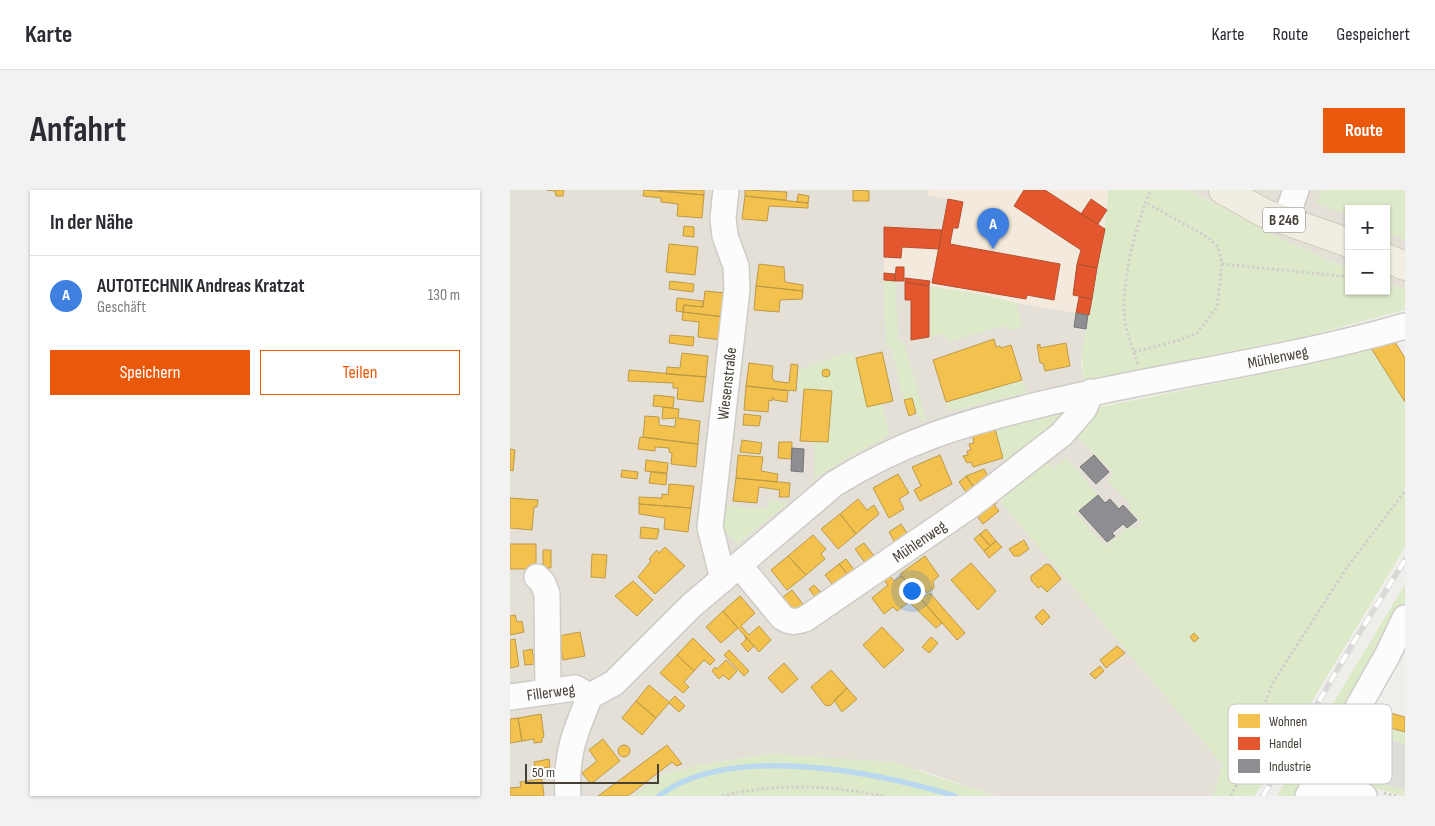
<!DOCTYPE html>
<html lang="de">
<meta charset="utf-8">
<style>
body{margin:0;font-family:"Sofia Sans Condensed",sans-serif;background:#f2f2f3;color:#2b2b33}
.controls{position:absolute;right:15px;top:15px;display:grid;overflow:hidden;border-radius:0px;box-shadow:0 1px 4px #0004}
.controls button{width:45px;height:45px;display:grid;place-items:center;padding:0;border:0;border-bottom:1px solid #e1e1e2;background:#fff;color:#2b2b33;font:25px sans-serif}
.scale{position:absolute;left:15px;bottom:12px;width:134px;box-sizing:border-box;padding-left:5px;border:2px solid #464036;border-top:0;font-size:14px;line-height:18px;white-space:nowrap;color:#464036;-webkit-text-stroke:4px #fff;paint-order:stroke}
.you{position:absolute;left:401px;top:400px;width:18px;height:18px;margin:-12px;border:4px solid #fff;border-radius:50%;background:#1a73e8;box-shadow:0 0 0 8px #1a73e833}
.badge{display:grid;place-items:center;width:32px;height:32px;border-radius:50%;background:#ea580c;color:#fff;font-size:16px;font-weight:700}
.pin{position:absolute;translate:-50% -41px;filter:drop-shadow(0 1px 2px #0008)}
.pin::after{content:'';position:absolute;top:26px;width:18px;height:15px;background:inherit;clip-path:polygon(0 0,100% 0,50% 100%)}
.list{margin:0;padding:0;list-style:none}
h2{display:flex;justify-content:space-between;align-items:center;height:65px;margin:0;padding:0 20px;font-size:21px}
h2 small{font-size:16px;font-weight:400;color:#7c7c81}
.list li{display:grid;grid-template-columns:32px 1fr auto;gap:15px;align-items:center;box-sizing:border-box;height:80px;padding:0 20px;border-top:1px solid #e1e1e2}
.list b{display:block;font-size:19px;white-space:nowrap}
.list p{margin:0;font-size:16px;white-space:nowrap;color:#7c7c81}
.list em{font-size:16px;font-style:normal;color:#7c7c81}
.actions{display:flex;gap:10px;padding:15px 20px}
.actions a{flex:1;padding:11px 0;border:1px solid #ea580c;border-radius:0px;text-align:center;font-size:18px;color:#ea580c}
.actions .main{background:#ea580c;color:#fff}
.map{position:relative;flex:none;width:895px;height:606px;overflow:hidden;border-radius:0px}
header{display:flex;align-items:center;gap:30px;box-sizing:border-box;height:70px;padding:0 25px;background:#fff;border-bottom:1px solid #e1e1e2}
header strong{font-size:24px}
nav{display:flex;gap:28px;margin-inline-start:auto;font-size:18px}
.intro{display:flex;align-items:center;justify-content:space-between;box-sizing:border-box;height:120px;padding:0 30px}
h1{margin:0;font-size:35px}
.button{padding:12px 22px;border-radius:0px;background:#ea580c;color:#fff;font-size:18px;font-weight:700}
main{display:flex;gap:30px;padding:0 30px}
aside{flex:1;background:#fff;border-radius:0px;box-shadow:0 1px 4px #0004}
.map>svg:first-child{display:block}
.residential{fill:#e4e0d7}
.commercial{fill:#f3eadd}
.green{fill:#ddeaca}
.parking{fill:#dfddda}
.homes{fill:#f2c14e;stroke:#be9a47}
.shops{fill:#e4572e;stroke:#b55030}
.industry{fill:#8d8d92;stroke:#787676}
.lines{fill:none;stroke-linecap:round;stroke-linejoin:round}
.stream{stroke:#bbd9ee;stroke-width:5.5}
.minor-casing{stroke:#ceccc7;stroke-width:28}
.major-casing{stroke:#d2cab7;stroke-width:30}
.path{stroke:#d1cecb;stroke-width:3;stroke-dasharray:2.5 2.5;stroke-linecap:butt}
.minor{stroke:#fdfcfc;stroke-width:25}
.major{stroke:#f1ede3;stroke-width:28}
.rail-casing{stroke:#d9d9d8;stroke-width:5.5}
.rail{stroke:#fff;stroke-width:4;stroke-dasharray:11;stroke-linecap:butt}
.labels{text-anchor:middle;stroke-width:5;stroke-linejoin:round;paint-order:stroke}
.shield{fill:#fff;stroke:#7e7972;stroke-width:1}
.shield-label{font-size:15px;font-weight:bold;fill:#464036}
.street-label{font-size:16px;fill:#464036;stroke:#fff}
.key{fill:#fff;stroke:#c8c6c3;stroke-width:1}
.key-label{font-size:14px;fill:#464036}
</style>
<header>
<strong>Karte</strong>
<nav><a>Karte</a><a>Route</a><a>Gespeichert</a></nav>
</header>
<div class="intro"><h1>Anfahrt</h1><a class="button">Route</a></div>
<main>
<aside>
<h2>In der Nähe<small></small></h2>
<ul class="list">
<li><span class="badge" style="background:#3f7fe0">A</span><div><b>AUTOTECHNIK Andreas Kratzat</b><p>Geschäft</p></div><em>130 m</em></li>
</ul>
<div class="actions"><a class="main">Speichern</a><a>Teilen</a></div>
</aside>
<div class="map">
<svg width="895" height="606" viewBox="0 0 895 606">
<rect width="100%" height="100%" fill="#f0eeea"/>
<path class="residential" d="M0 0H419L418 5 438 9 432 40 385 91 470 104 507 113 578 125 571 174 580 223 564 242 733 418 670 523 714 576 703 606H485L411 580 259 564 190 575 151 585 123 606H0Z
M679 0H895V100L876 93V19H839V79L767 47Z"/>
<path class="commercial" d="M419 0H598L593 51 579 125 507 113 470 104 374 90V37L432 40 438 9 418 5Z"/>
<path class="green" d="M598 0H679L767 47 839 79V101H876V93L895 100V120L794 147 574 190C569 166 576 142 580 119 587 79 596 40 598 0Z
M813 0H895V50L876 42V19H839V26L806 13Z
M374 90 385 91 389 153 394 152 416 229 412 231 406 223 402 208 394 210 381 156H376Z
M419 96 470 104 507 113 512 136 503 141 494 136 440 151 433 144 419 147Z
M861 158 895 212V357L745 606H703L713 575 484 304 547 254 550 263 537 274 544 279 556 268 588 305 566 323 595 357 619 336 624 340 632 333 619 318 621 315 598 291 604 284 564 242 585 218 802 174Z
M336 163H344L357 217 372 214 379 246 340 266 304 289V251L318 252 322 202 294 199 288 202 289 180Z
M512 190 517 203 440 221 436 212Z
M549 224 554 234 499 278 493 268 484 235Z
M259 311 279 312 229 353 225 352 213 337V316L258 319Z
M895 394V418L790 606H767Z
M852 530 895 542V554L846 541Z
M259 564 382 572 485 606H123L151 585 190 575Z
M831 568 836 570 831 583 895 600 894 606 825 588 824 582Z"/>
<path class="parking" d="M846 541 895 554V600L831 583 836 570 831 568Z"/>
<path class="homes" d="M37 0H54L53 6H46L45 1Z
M134 0 194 5 192 28 167 26 168 14 151 12V8L133 6Z
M147 0H194V5Z
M235 0 277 2 276 10 235 6Z
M343 0 359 1V11H343Z
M288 4 299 6 298 13 287 12Z
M235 6 298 13V18L259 16 257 31 232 29Z
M174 36 184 37V47L173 46Z
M159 54 188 57 185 85 156 82Z
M249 74 274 77 275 92 293 95V101L246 96Z
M160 91 184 94 183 102 159 99Z
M246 96 293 101 292 109 270 110 269 122 244 120Z
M195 101 216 103 214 127 173 122 174 115 193 117Z
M167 108 193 111V117L174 115 173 122 166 121Z
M173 122 214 127 211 150 188 147 189 132 172 130Z
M160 145 184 147 183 156 159 153Z
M484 149 486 157 490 156 491 158 501 155 512 190 436 212 423 170Z
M885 152 895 168V212L861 158Z
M556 153 560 176 535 181 533 173H530L527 155 530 154V158Z
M372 162 383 211 357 217 346 168Z
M172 163 198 166 196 187 156 184 157 177 170 178Z
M239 173 263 176 262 187 264 191 279 193 281 174 288 175 286 201 236 196Z
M312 183a4 4 0 1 1 8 0a4 4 0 1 1-8 0Z
M119 180 196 187 193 212 167 209 168 198H163V193L118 191Z
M236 196 278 201 277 212 264 210 263 207 262 211 259 210 258 222 234 220Z
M294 199 322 201 318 252 290 251Z
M144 205 164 207 163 218 143 216Z
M402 208 406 223 399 226 394 210Z
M153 217 169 219 168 228 190 231 188 254 133 247 135 226 149 227V235L165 237 166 228 152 229Z
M234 224 251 226 249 236 233 235Z
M484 235 493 268 463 277 461 272 457 273 453 266 458 265 457 261 461 260 459 254 464 253 462 242Z
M130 247 188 254 186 277 161 274 162 263 159 262V258L145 257V261L128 259Z
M232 250 252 253 250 264 230 262Z
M269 252H282L281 269 268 268Z
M0 259 5 260 3 281 0 280Z
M228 265 253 267 251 281 268 284 267 292 226 288Z
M430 265 442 294 410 311 404 300 411 296 402 277Z
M136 270 158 273 157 283 135 281Z
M474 279 481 292 465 299 456 286Z
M112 280 128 282 127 289 111 287Z
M141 282 157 284 156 295 139 293Z
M388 284 399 303 389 309 394 319 379 328 363 298Z
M456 286 465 299 458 305 449 292Z
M226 288 280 293 279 307H269L270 300 249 297 247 313 223 311Z
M159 294 184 296 181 318 129 314V307L152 308V304L158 305Z
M481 305 487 313 484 315 489 321 473 334 462 319Z
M0 308 28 310 27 317H24L22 340 0 338Z
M348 309 357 320 364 315 369 324 346 344 330 324Z
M129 314 181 318 178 342 154 339 155 328 129 324Z
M330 324 346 344 328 359 311 339Z
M391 334 401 349 388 358 379 342Z
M131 337 149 339 147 349 130 348Z
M476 339 486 351 480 356 470 344Z
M470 344 480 356 474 361 464 349Z
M303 345 316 359 311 364 315 369 296 385 278 366Z
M514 350 519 359 509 366H504L499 359Z
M486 351 492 357 479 368 474 361Z
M354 353 369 372 359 378 345 359Z
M0 354H26V379H0Z
M155 357 175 376 145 404 128 387 141 371 139 369 147 360 149 363Z
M33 360H41V378H33Z
M82 364 97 365 95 388 81 387Z
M278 366 296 385 277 400 261 380Z
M415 366 429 386 423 391 424 398 417 403 413 398 406 403 390 384Z
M336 369 345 381 339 386 329 374Z
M461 373 486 401 468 420 441 390Z
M329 374 341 389 327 400 315 385Z
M536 374 540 375 551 389 537 402 531 396 528 398 521 390V386Z
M376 381 384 391 391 386 432 433 426 438 399 412 387 421 383 417 374 424 362 408 378 395 370 385Z
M123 391 143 410 127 426 105 406Z
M304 395 315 407 309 412 299 399Z
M282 400 295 417 282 427 269 410Z
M420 403 455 443 447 450 411 409Z
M230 406 245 423 231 436 239 445 249 436 261 450 249 462 213 421Z
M533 419 540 427 532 435 525 427Z
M213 421 228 438 211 453 196 437Z
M5 425 7 432 12 431 14 442 0 445V426Z
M372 437 394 460 374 478 353 455Z
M70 442 75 466 53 470 49 446Z
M684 443 689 448 684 452 680 447Z
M235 446 244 456 238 462 231 454 236 450Z
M421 447 428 453 419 463 412 457Z
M183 448 205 470 200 475 194 470 184 481 167 465Z
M5 449 9 476 0 478V450Z
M607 456 615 463 596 478 590 470Z
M22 459 25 474 15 475 13 461Z
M219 460 239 481 234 486 214 465Z
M167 465 184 481 174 492 179 497 173 503 150 483Z
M216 470 227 481 219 490 213 485 209 489 202 481 205 477 207 479Z
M274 473 288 489 272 503 258 488Z
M590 476 594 481 585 489 580 484Z
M321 480 337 498 320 516 315 515 301 497Z
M139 495 159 512 165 506 175 516 169 522 159 513 146 528 126 511Z
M337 498 347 509 332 522 324 510Z
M126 511 146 528 132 545 112 528Z
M859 517 895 527V542L852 530Z
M31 524 34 547 32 548V552L24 553V549L12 551 8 528Z
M8 528 12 551 0 553V529Z
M93 549 110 571 81 594 72 583 87 571 79 560Z
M108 561a6 6 0 1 1 12 0a6 6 0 1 1-12 0Z
M157 555 172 574 166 576 162 572 118 606H88Z
M39 569 40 577 25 579 24 572Z
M32 589 34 606H0V598L11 597 10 592Z"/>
<path class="shops" d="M514 0H535L595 39 587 78 567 74 571 60 504 16Z
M438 9 453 12 448 38H443L440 54 550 74 544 110 517 105 516 109 422 93Z
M581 9 597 20 588 34 571 24Z
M374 37 432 40 429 59 392 57 391 68 374 67Z
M567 74 587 78 582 109 563 105Z
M386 77H394V91H385Z
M374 83 385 84V91L374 90Z
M395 88 420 91 419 96 395 92Z
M395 92 419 96V147L401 150V110H395Z
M569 107 582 109 579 125 566 123Z"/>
<path class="industry" d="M566 123 578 125 576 139 564 137Z
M282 258 294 259 293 282 281 281Z
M584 265 599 282 586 294 570 277Z
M588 305 595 313 600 309 609 319 613 315 627 330 617 338 613 334 602 343 605 346 597 352 569 321Z"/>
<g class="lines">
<path class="stream" d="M149 606C220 552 366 582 445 606"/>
<defs>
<g id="minor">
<path d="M775 31 786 0"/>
<path id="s1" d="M229 375 272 427C281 433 286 432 295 429L461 315 552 244 574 219 581 202"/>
<path d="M27 387 33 393 37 404 38 501"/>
<path id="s2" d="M213 389 200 337 227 99 226 76 215 46 213 28 216 0"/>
<path id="s3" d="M0 507 65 498 80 506"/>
<path d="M807 592 854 606"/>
<path id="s4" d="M58 606C55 566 65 542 80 506L104 493 181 416 324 294C393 251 451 234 528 215 650 185 775 171 895 136"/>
<path d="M798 606 878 464 895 428"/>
</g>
<path id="major" d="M713 0 754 23 839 53
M876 68 895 76"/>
</defs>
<use href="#minor" class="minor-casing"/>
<use href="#major" class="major-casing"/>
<path class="path" d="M712 74 832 86 839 85
M624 162 667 151 687 143 707 117 712 74 708 57 699 48 635 12
M628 174C624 162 619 149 616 137 608 103 626 30 641 0
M874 603 886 606
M212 606C264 593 320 595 373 606
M721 606 726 596 762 494 838 376 895 301"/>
<use href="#minor" class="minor"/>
<use href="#major" class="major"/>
<defs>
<path id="rail" d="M753 606 845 450 895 370"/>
</defs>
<use href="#rail" class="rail-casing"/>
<use href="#rail" class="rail"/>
</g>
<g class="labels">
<rect class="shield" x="753" y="17.5" width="42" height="25" rx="4"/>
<g class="shield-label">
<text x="774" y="35">B 246</text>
</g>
<g class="street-label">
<text dy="6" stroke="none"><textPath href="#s4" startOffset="892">Mühlenweg</textPath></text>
<text dy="6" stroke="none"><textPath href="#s2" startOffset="198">Wiesenstraße</textPath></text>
<text dy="6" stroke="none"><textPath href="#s1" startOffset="230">Mühlenweg</textPath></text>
<text dy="6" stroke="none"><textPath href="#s3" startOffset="41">Fillerweg</textPath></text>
</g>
</g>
<rect x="718" y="514" width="164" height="80" rx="8" class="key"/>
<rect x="728" y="524" width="22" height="14" fill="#f2c14e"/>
<rect x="728" y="547" width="22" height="13" fill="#e4572e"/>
<rect x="728" y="569" width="22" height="14" fill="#8d8d92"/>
<g class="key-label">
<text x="759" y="536">Wohnen</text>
<text x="759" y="558">Handel</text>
<text x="759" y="581">Industrie</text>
</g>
</svg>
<div class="controls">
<button>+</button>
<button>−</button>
</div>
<div class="scale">50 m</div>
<div class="you"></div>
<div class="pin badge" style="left:483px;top:59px;background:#3f7fe0">A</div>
</div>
</main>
